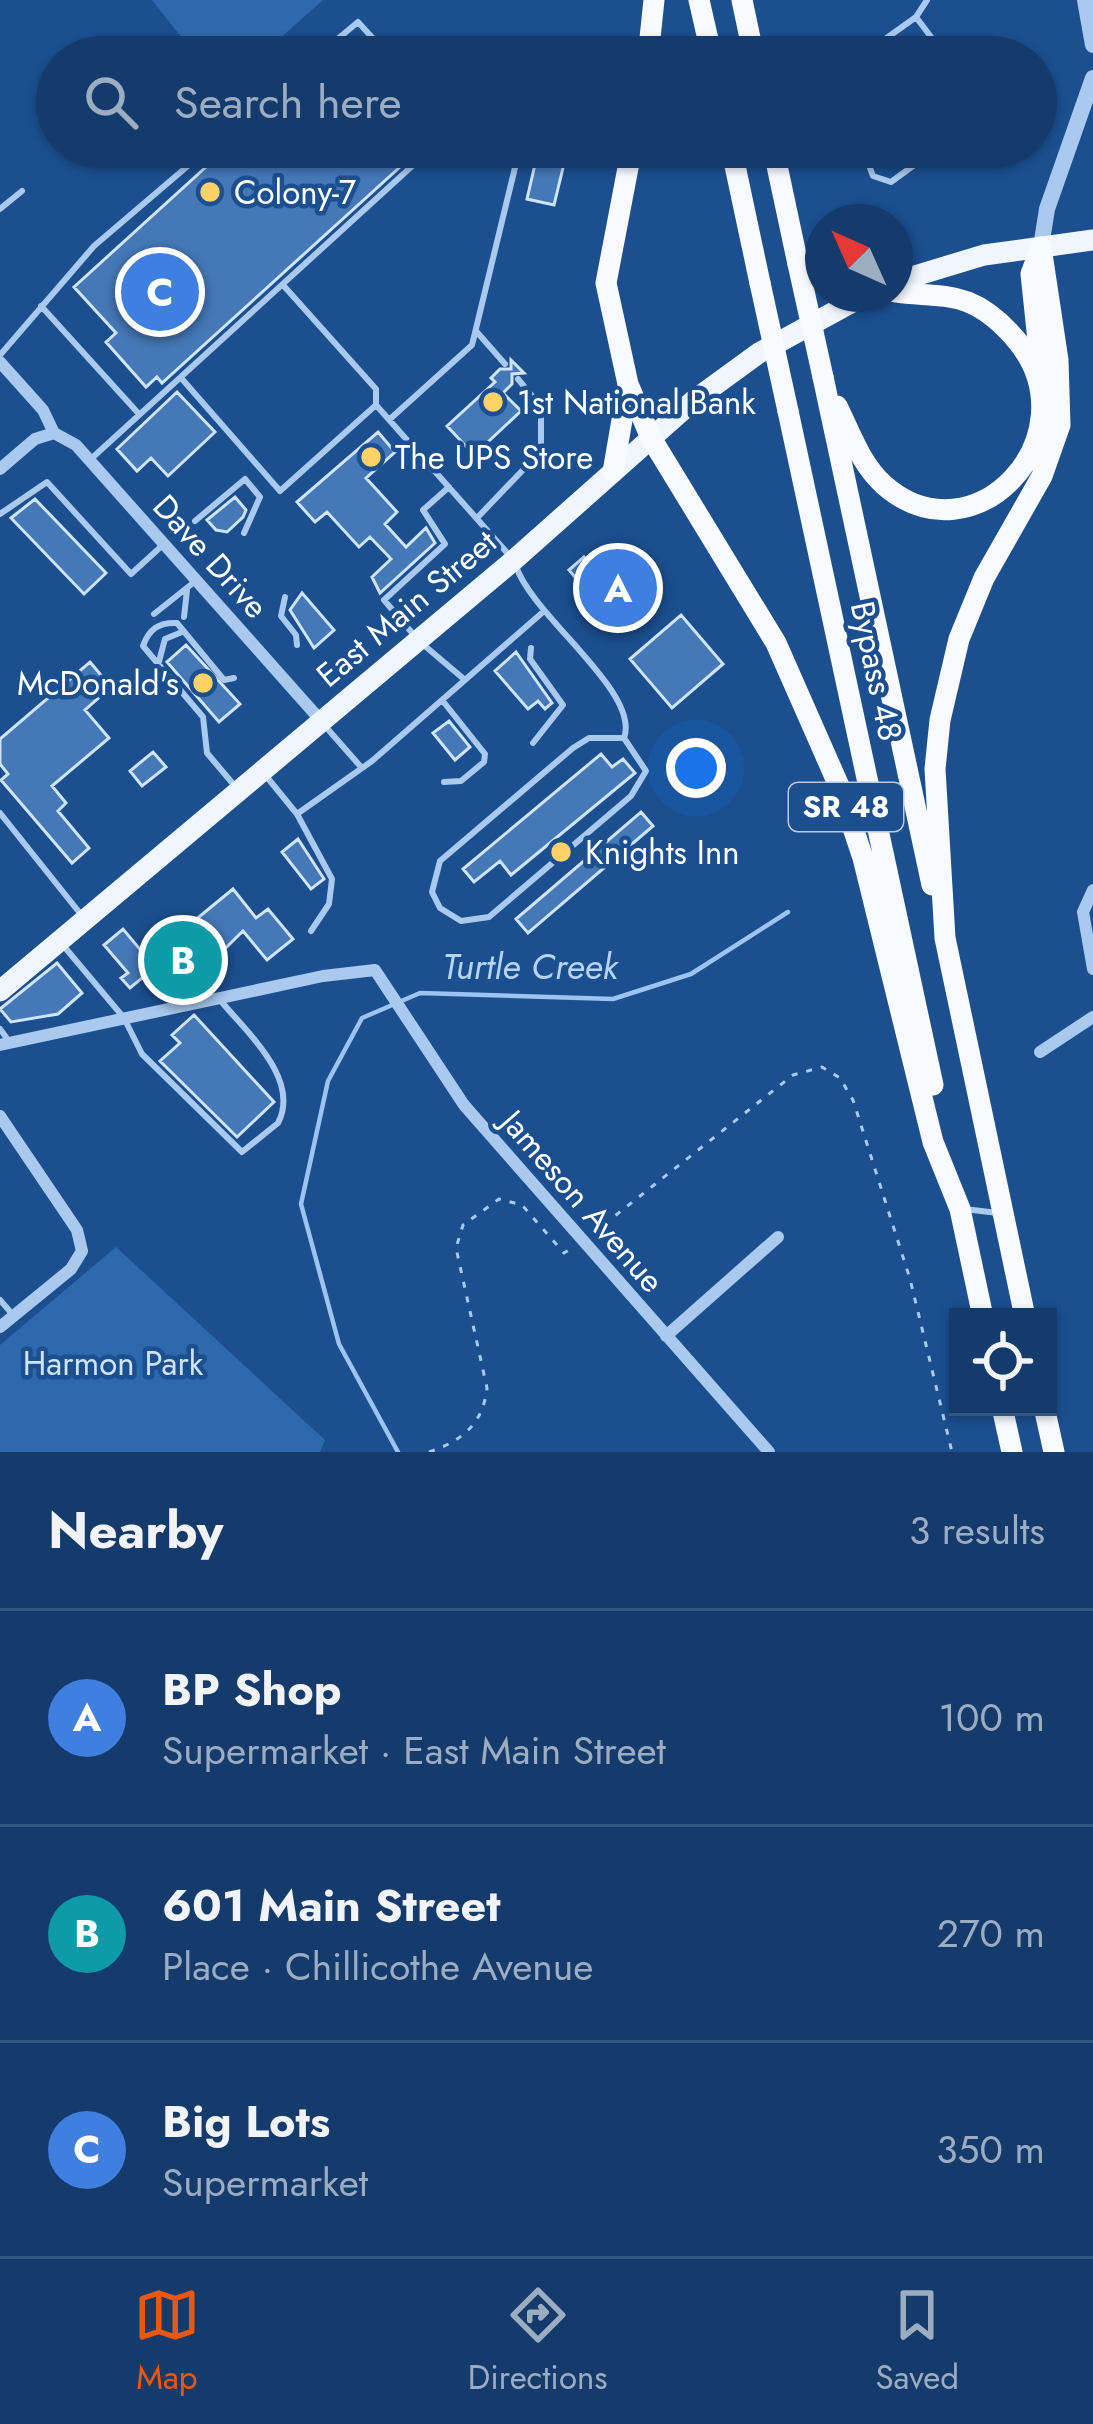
<!DOCTYPE html>
<meta charset="utf-8">
<style>
body{margin:0;font-family:Jost,sans-serif;background:#214673;color:#f1f3f6}
.controls{position:absolute;right:36px;bottom:36px;display:grid;overflow:hidden;border-radius:0px;box-shadow:0 3px 9px #0004}
.controls button{width:108px;height:108px;display:grid;place-items:center;padding:0;border:0;border-bottom:3px solid #33557e;background:#143b6b;color:#f1f3f6;font:60px sans-serif}
.compass{position:absolute;left:805px;top:204px;width:108px;height:108px;border-radius:50%;background:#143b6b;box-shadow:0 3px 9px #0004;rotate:315deg}
.you{position:absolute;left:696px;top:768px;width:42px;height:42px;margin:-30px;border:9px solid #fff;border-radius:50%;background:#1a73e8;box-shadow:0 0 0 18px #1a73e833}
.badge{display:grid;place-items:center;width:78px;height:78px;border-radius:50%;background:#ea580c;color:#fff;font-size:39px;font-weight:700}
.pin{position:absolute;translate:-50% -50%;border:6px solid #fff;box-shadow:0 3px 12px #0006}
.list{margin:0;padding:0;list-style:none}
h2{display:flex;justify-content:space-between;align-items:center;height:156px;margin:0;padding:0 48px;font-size:51px}
h2 small{font-size:39px;font-weight:400;color:#9dadc1}
.list li{display:grid;grid-template-columns:78px 1fr auto;gap:36px;align-items:center;box-sizing:border-box;height:216px;padding:0 48px;border-top:3px solid #33557e}
.list b{display:block;font-size:45px;white-space:nowrap}
.list p{margin:0;font-size:39px;white-space:nowrap;color:#9dadc1}
.list em{font-size:39px;font-style:normal;color:#9dadc1}
.icon{flex:none;width:66px;height:66px;fill:none;stroke:currentColor;stroke-width:2;stroke-linecap:round;stroke-linejoin:round}
.map{position:relative;flex:none;width:1093px;height:1452px;overflow:hidden}
.search{position:absolute;background:#143b6b;box-shadow:0 3px 9px #0004;left:36px;right:36px;top:36px;height:132px;display:flex;align-items:center;gap:30px;box-sizing:border-box;padding:0 42px;border-radius:66px;color:#9dadc1;font-size:45px}
.sheet{height:804px;background:#143b6b}
nav{display:flex;justify-content:space-around;align-items:center;box-sizing:border-box;height:168px;border-top:3px solid #33557e;background:#143b6b;font-size:33px;color:#9dadc1}
nav a{display:grid;justify-items:center;gap:6px}
nav .on{color:#ea580c}
.map>svg:first-child{display:block}
.green{fill:#2e69ad}
.lines{fill:none;stroke-linecap:round;stroke-linejoin:round}
.stream{stroke:#9cc4f0;stroke-width:4.5}
.building{fill:#4478b7;stroke:#cfe3fa;stroke-width:3}
.path{stroke:#a9c9ee;stroke-width:3;stroke-dasharray:6 9;stroke-linecap:butt}
.service{stroke:#a9c9ee;stroke-width:6}
.minor{stroke:#a9c9ee;stroke-width:12}
.tertiary{stroke:#a9c9ee;stroke-width:16}
.primary{stroke:#f0f6ff;stroke-width:21}
.trunk{stroke:#f8faff;stroke-width:21}
.trunk-bridge{stroke:#f8faff;stroke-width:21}
.poi-dot{fill:#ffd166;stroke:#1b4f8f;stroke-width:4.5}
.labels{text-anchor:middle;stroke-width:9;stroke-linejoin:round;paint-order:stroke}
.shield{fill:#1b4f8f;stroke:#bbcadd;stroke-width:3}
.shield-label{font-size:30px;font-weight:bold;fill:#fff}
.poi-label{font-size:33px;fill:#fff;stroke:#1b4f8f;text-anchor:start}
.street-label{font-size:33px;fill:#fff;stroke:#1b4f8f}
.park-label{font-size:33px;fill:#cfe3fa;stroke:#1b4f8f}
.water-label{font-size:36px;font-style:italic;fill:#b5d3f5;stroke:#1b4f8f}
</style>
<div class="map">
<svg width="1093" height="1452" viewBox="0 0 1093 1452">
<rect width="100%" height="100%" fill="#1b4f8f"/>
<path class="green" d="M152 0H323L259 57H197Z
M116 1247 325 1440 320 1452H0V1345Z"/>
<g class="lines">
<path class="stream" d="M398 1452 339 1344 301 1204 328 1081 362 1018 420 993 613 999 691 974 788 912"/>
</g>
<path class="building" d="M228 147H239L254 163 272 147H422L162 383 157 377 146 387 106 342 116 333 74 287Z
M539 147H568L554 205 527 199Z
M511 360 524 373 512 374V384L503 393 521 411 474 455 447 426 495 382 491 378 500 369H511Z
M177 392 215 432 168 476 151 458 137 471 117 449Z
M378 432 395 452 366 478 397 512 385 524 406 547 426 528 435 543 380 593 372 577 391 559 370 537 359 547 327 512 315 522 297 502Z
M235 497 246 510 243 517 227 532 216 530 207 520Z
M35 499 106 573 84 594 11 518Z
M584 557 607 585 625 570 637 584 610 607 595 589 589 594 569 570Z
M302 593 334 630 314 648 290 610Z
M681 615 723 664 672 708 630 659Z
M186 645 240 704 219 722 167 662Z
M516 652 552 703 545 709 538 701 528 709 495 671Z
M90 662 111 687 85 710 109 738 52 786 66 803 58 811 89 848 72 863 1 780 8 774 0 764V739Z
M449 721 470 747 455 760 433 733Z
M153 752 166 767 142 786 130 771Z
M601 754 612 767 623 759 635 773 511 875 500 861 474 882 463 869Z
M641 812 653 826 528 933 516 919Z
M298 839 324 879 311 889 282 852Z
M233 889 256 918 268 909 293 939 267 960 243 931 182 991 159 964 130 988 121 978 128 973 104 945 123 929 148 959Z
M57 963 82 993 58 1014 11 1022 0 1009Z
M194 1015 274 1102 237 1137 160 1061 180 1043 172 1035Z"/>
<g class="lines">
<path class="path" d="M592 1234 793 1075 822 1067 840 1078 853 1100 910 1279 952 1452
M429 1452C462 1441 483 1424 487 1388L456 1248 463 1225 499 1199 522 1205 564 1253 574 1247"/>
<path class="service" d="M916 17 946 57
M316 57 358 22 390 57
M860 57 916 17 927 0
M862 147 873 176 891 182 939 147
M0 209 22 191
M283 285 376 389V405L509 555
M41 306 139 414
M476 331 505 364
M0 355 94 246 210 147
M182 379 280 491 376 405
M390 419 472 345 520 147
M92 458 433 147
M449 487 423 510 445 544 384 600 419 641 465 680
M0 514 47 482 131 574 165 543
M477 518 541 451V407L518 379
M195 521 245 479 260 497 244 533
M516 566C532 616 641 692 624 738H589L573 748 440 861 432 892 440 908 461 921 489 917 631 796 646 771 624 738
M285 597 281 616 296 635 297 645
M154 614 198 579
M184 617 187 590
M531 648 530 659 563 705 533 743
M158 665 165 639 182 632
M442 700 485 754 484 762 461 781 444 782
M325 726 361 767
M266 776 297 814 332 879 329 904 311 931
M234 785 207 753 203 717 143 646C149 629 159 622 177 623L224 680 234 678
M0 813 83 917
M297 814 372 761 543 612
M62 944 124 1018 142 1054 242 1152 278 1123C301 1079 246 1032 221 1001
M0 1029 8 1040
M964 1209 998 1213
M0 1300 13 1315"/>
<path class="minor" d="M0 362 43 410 54 433
M54 433 76 445 323 723
M0 469 35 439 54 433
M1093 890 1083 912 1093 969
M0 1045 323 976 375 970 464 1105 769 1452
M1040 1052 1093 1017
M0 1116 77 1230 82 1251 71 1269 0 1327
M666 1336 778 1237"/>
<path class="tertiary" d="M1085 0 1093 45
M1041 247 1047 209 1093 78"/>
<path class="primary" d="M895 282 984 255 1093 240
M0 991 514 560 693 401 759 353 867 294"/>
<path class="trunk" d="M699 0 712 57
M742 0 754 57
M648 57 654 0
M632 147 606 283 628 384 651 438 776 643 839 786 863 858 933 1142 960 1209 983 1317
M731 147 760 283
M773 147 798 264
M1041 369 1031 274 1041 247
M823 377 932 885
M837 406C851 434 860 463 884 485 974 564 1093 436 1018 342 1004 325 988 310 968 302 944 293 920 296 895 292
M788 411 933 1085
M613 472 628 385
M1025 1317 945 938 935 769 940 720 959 639 984 578 1042 476 1060 425 1058 360 1041 247
M1002 1407 1012 1452
M1044 1407 1054 1452"/>
<path class="trunk-bridge" d="M798 264 823 377
M760 283 788 411"/>
</g>
<g class="poi-dot">
<circle cx="210" cy="192" r="12"/>
<circle cx="493" cy="402" r="12"/>
<circle cx="371" cy="457" r="12"/>
<circle cx="203" cy="683" r="12"/>
<circle cx="561" cy="852" r="12"/>
</g>
<g class="labels">
<rect class="shield" x="789" y="783" width="114" height="48" rx="9"/>
<g class="shield-label">
<text x="846" y="817">SR 48</text>
</g>
<g class="poi-label">
<text x="234" y="204">Colony-7</text>
<text x="517" y="414">1st National Bank</text>
<text x="395" y="469">The UPS Store</text>
<text x="179" y="695" text-anchor="end">McDonald's</text>
<text x="585" y="864">Knights Inn</text>
</g>
<g class="street-label">
<text transform="translate(211 556) rotate(48)" y="12">Dave Drive</text>
<text transform="translate(406 608) rotate(-40)" y="12">East Main Street</text>
<text transform="translate(877 671) rotate(78)" y="12">Bypass 48</text>
<text transform="translate(583 1201) rotate(49)" y="12">Jameson Avenue</text>
</g>
<g class="park-label">
<text x="113" y="1375">Harmon Park</text>
</g>
<g class="water-label">
<text x="530" y="979">Turtle Creek</text>
</g>
</g>
</svg>
<div class="controls">
<button><svg class="icon" aria-label="locate" viewBox="0 0 24 24"><circle cx="12" cy="12" r="6"/><path d="M12 2v4M12 18v4M2 12h4M18 12h4"/></svg></button>
</div>
<svg class="compass" viewBox="-18 -18 36 36"><path d="M0-13l5 13h-10z" fill="#e53935"/><path d="M0 13l5-13h-10z" fill="#9dadc1"/></svg>
<div class="you"></div>
<div class="pin badge" style="left:618px;top:588px;background:#3f7fe0">A</div>
<div class="pin badge" style="left:183px;top:960px;background:#0f9aa8">B</div>
<div class="pin badge" style="left:160px;top:292px;background:#3f7fe0">C</div>
<div class="search"><svg class="icon" aria-label="search" viewBox="0 0 24 24"><circle cx="10" cy="10" r="6"/><path d="M15 15l6 6"/></svg>Search here</div>
</div>
<section class="sheet">
<h2>Nearby<small>3 results</small></h2>
<ul class="list">
<li><span class="badge" style="background:#3f7fe0">A</span><div><b>BP Shop</b><p>Supermarket · East Main Street</p></div><em>100 m</em></li>
<li><span class="badge" style="background:#0f9aa8">B</span><div><b>601 Main Street</b><p>Place · Chillicothe Avenue</p></div><em>270 m</em></li>
<li><span class="badge" style="background:#3f7fe0">C</span><div><b>Big Lots</b><p>Supermarket</p></div><em>350 m</em></li>
</ul>
</section>
<nav>
<a class="on"><svg class="icon" aria-label="map" viewBox="0 0 24 24"><path d="M3 6l6-2 6 2 6-2v14l-6 2-6-2-6 2zM9 4v14M15 6v14"/></svg>Map</a>
<a><svg class="icon" aria-label="directions" viewBox="0 0 24 24"><path d="M12 3l9 9-9 9-9-9zM9 14v-3h6M13 9l2 2-2 2"/></svg>Directions</a>
<a><svg class="icon" aria-label="saved" viewBox="0 0 24 24"><path d="M7 4h10v16l-5-4-5 4z"/></svg>Saved</a>
</nav>
